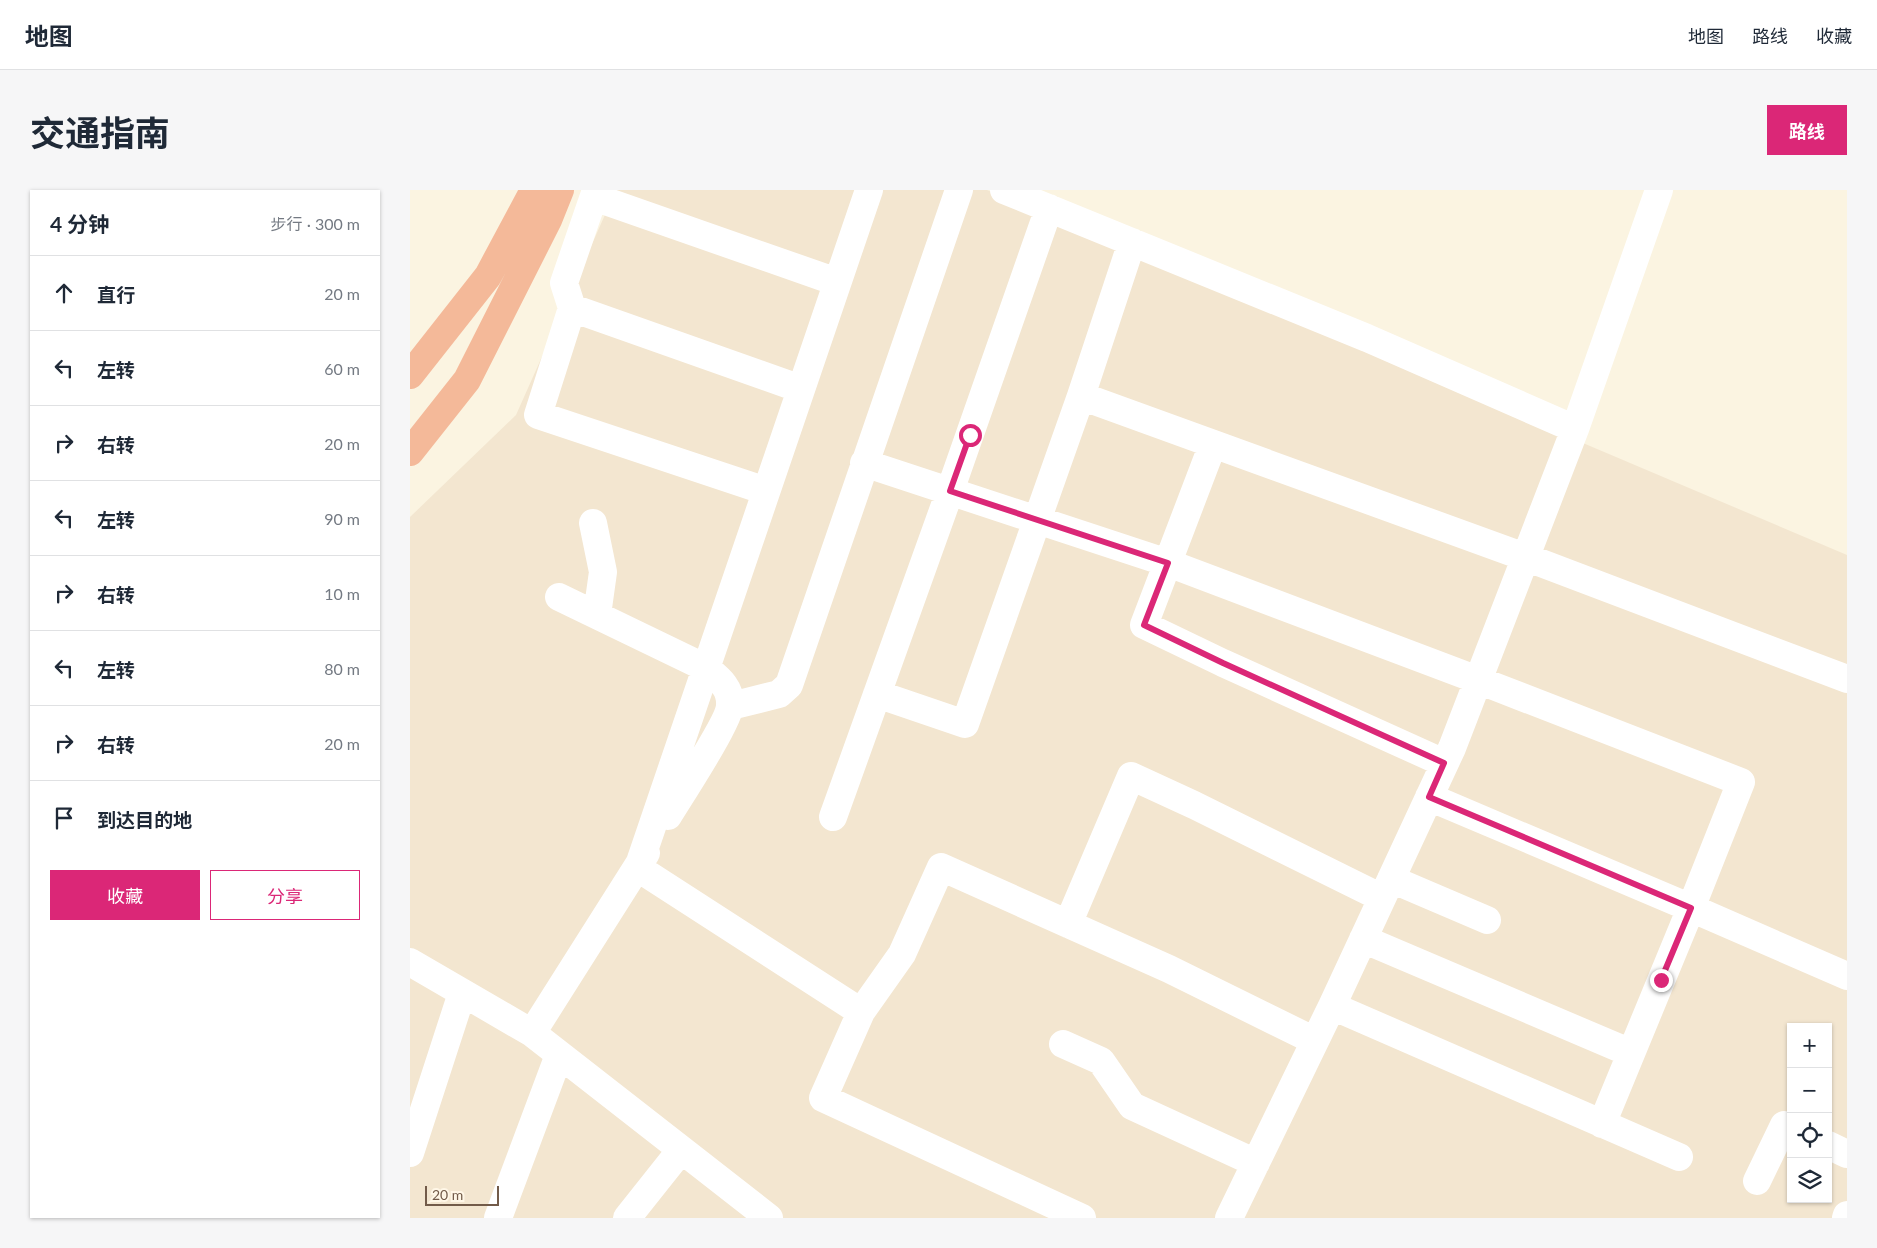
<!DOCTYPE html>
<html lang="zh">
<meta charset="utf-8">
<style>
body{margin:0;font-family:Lato,"Noto Sans SC",sans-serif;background:#f6f6f7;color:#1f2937}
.controls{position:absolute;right:15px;bottom:15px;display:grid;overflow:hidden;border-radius:0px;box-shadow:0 1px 4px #0004}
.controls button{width:45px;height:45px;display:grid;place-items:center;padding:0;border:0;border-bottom:1px solid #e0e1e3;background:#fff;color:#1f2937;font:25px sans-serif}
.scale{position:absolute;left:15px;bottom:12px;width:74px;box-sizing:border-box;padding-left:5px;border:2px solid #725b49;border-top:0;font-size:14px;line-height:18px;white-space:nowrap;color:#725b49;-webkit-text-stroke:4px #fff7e7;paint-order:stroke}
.stop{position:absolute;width:15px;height:15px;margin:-11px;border:4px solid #db2777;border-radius:50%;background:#fff}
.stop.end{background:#db2777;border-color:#fff;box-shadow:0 1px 5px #0008}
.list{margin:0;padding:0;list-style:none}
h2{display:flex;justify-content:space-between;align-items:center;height:65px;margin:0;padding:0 20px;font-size:21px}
h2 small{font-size:16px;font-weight:400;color:#747a83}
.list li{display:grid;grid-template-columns:32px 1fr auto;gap:15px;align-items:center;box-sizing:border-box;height:75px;padding:0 20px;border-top:1px solid #e0e1e3}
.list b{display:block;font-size:19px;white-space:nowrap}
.list em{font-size:16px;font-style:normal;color:#747a83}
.actions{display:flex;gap:10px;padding:15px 20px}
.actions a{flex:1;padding:11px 0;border:1px solid #db2777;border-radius:0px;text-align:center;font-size:18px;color:#db2777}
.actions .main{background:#db2777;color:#fff}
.icon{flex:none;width:28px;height:28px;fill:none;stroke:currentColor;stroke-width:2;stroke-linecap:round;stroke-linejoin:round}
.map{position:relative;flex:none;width:1437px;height:1028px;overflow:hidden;border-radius:0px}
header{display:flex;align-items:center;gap:30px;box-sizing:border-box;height:70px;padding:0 25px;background:#fff;border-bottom:1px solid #e0e1e3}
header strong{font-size:24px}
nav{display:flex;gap:28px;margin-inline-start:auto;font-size:18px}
.intro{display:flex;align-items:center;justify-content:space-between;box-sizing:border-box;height:120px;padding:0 30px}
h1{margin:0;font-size:35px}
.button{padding:12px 22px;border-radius:0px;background:#db2777;color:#fff;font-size:18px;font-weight:700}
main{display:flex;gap:30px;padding:0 30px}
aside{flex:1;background:#fff;border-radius:0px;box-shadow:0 1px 4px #0004}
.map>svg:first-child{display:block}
.residential{fill:#f3e6d0;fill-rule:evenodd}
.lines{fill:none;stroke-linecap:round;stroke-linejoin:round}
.minor{stroke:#fff;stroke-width:28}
.highway{stroke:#f4b999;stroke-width:28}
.route{stroke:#db2777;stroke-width:6}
</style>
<header>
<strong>地图</strong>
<nav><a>地图</a><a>路线</a><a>收藏</a></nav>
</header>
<div class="intro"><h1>交通指南</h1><a class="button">路线</a></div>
<main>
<aside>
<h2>4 分钟<small>步行 · 300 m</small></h2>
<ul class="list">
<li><svg class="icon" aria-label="ahead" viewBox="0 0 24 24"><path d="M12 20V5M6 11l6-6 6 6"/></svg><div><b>直行</b></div><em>20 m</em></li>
<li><svg class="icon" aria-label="left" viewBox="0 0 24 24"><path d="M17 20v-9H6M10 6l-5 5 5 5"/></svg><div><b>左转</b></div><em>60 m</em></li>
<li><svg class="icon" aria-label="right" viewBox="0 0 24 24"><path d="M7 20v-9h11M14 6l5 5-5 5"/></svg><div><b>右转</b></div><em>20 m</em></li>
<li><svg class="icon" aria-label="left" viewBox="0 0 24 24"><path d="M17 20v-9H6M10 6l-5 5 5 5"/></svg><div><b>左转</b></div><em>90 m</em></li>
<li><svg class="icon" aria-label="right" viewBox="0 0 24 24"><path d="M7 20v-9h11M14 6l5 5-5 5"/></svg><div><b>右转</b></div><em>10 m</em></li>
<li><svg class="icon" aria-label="left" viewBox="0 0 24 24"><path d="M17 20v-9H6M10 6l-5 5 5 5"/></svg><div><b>左转</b></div><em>80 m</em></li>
<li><svg class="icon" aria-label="right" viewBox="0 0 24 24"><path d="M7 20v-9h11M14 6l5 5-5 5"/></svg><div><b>右转</b></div><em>20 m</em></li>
<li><svg class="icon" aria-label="arrive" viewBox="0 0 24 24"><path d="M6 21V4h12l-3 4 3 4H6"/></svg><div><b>到达目的地</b></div></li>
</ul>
<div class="actions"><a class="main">收藏</a><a>分享</a></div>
</aside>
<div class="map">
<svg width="1437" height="1028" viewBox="0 0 1437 1028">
<rect width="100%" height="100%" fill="#fbf4e1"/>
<path class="residential" d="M206 0H577L1437 365V1028H0V327L106 225ZM1381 837H1418V1009H1381Z"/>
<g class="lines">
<path class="minor" d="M186 0 154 93 162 118 128 225 356 301
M594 0 957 148 1165 239
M184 7 427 92
M162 118 391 199
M671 206 1115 367 1437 489
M803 254 734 435 813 473 1034 573
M454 273 758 373 1068 490 1331 592 1281 718 1192 934
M183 333 193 382 187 425
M149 407 296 478C308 488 321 497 320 515 320 530 269 608 258 626
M467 504 555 534 671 206 722 52
M321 516 369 504 379 495 549 0
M1019 607 1281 718 1437 786
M423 627 540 301 639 18
M981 689 1077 730
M658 734 721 586 784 615 972 708
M953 749 1221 863
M0 772 122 843 359 1028
M922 816 1269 967
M451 822 228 678 459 0
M122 843 236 663
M653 854 691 871 722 916 846 973
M1418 955 1437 964
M0 963 52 803
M1347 991 1374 935 1381 938
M88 1028 149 865
M217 1028 271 960
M672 1028 413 908 451 822 492 764 531 677 759 779 905 851
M819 1028 922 816 1042 558 1165 239 1249 0
M1436 1028 1437 1025"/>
<path class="highway" d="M0 185 78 86 124 0
M0 262 57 190 138 30 150 0"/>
</g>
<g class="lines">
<path class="route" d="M560 245 540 301 758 373 734 435 813 473 1034 573 1019 607 1281 718 1251 790"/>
</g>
</svg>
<div class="controls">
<button>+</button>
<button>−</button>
<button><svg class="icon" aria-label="locate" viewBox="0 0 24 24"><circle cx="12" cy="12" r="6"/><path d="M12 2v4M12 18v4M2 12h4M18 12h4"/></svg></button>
<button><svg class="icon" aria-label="layers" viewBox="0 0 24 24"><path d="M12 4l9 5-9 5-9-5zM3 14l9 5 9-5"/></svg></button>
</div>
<div class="scale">20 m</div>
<div class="stop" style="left:560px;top:245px"></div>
<div class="stop end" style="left:1251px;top:790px"></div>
</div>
</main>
